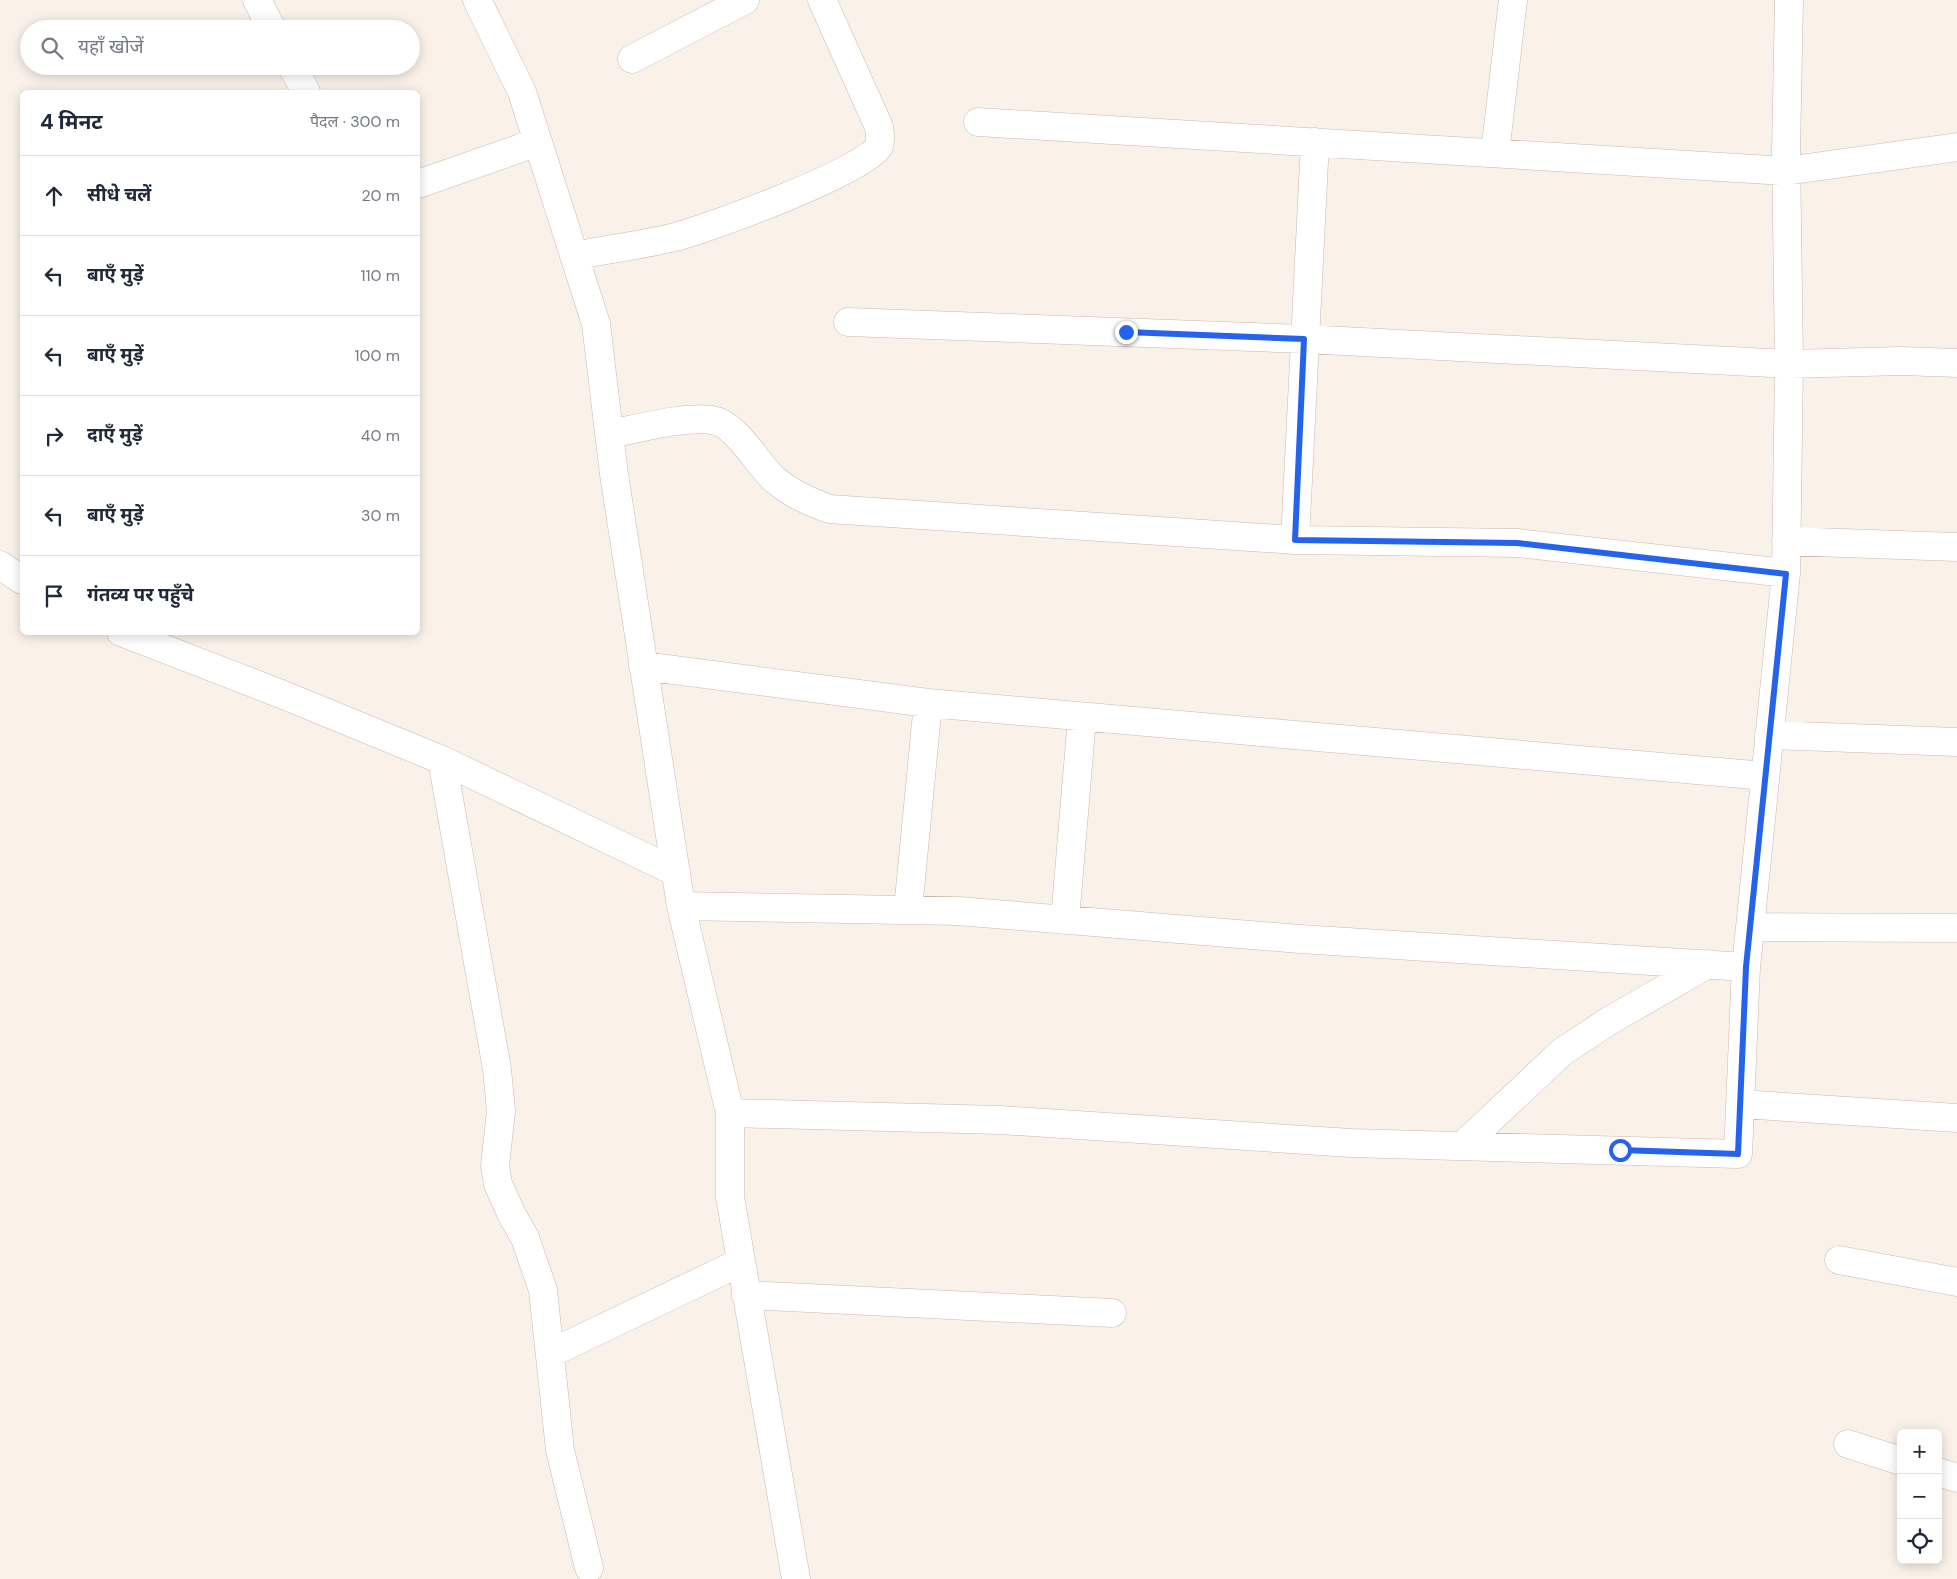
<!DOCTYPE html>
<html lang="hi">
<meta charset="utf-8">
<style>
body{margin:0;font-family:"DM Sans","Noto Sans Devanagari",sans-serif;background:#f2f2f3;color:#1f2937}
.controls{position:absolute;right:15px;bottom:15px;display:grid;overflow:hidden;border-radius:8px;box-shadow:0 2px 12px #0003}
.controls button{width:45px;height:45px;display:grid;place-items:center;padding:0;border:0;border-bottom:1px solid #e0e1e3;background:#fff;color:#1f2937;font:25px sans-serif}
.stop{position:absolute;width:15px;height:15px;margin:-11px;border:4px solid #2563eb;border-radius:50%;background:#fff}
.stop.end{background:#2563eb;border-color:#fff;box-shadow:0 1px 5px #0008}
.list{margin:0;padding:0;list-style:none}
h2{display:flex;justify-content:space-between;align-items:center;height:65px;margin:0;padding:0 20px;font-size:21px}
h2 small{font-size:16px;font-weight:400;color:#747a83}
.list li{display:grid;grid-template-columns:32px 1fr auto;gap:15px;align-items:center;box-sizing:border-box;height:80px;padding:0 20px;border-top:1px solid #e0e1e3}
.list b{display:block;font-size:19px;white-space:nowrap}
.list em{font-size:16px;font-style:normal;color:#747a83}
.icon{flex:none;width:28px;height:28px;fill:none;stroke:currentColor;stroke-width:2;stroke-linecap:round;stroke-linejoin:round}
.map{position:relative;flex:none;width:1957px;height:1579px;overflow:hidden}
.search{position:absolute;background:#fff;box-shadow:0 2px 12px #0003;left:20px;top:20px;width:400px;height:55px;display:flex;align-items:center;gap:12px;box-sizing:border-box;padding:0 18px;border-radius:28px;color:#747a83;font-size:19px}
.panel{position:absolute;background:#fff;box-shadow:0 2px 12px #0003;left:20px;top:90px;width:400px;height:545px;border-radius:8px}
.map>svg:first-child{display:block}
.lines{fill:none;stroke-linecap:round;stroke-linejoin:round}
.minor-casing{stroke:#cbb9af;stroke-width:29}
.minor{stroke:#fff;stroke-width:28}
.route{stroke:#2563eb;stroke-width:6}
</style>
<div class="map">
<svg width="1957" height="1579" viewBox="0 0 1957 1579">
<rect width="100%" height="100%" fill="#faf1e8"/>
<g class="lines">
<defs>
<path id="minor" d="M257 0 272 29
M477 0 522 92 596 324 614 474 666 810 681 906 730 1113V1197L796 1579
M632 59 745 0
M292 66 306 92
M978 122 1786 171 1957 147
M1495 153 1513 0
M418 184 538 142
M574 256C608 249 642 245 675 237 707 229 868 170 879 146 881 140 880 133 879 127L822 0
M848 322 1304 339 1789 364 1902 361 1957 363
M609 434C637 429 684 416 712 420 736 423 757 464 775 480 792 494 808 501 829 509L1295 540 1517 543 1786 573
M1295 540 1315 142
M1786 541 1957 547
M0 565 22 580
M121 632 281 694 442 760 676 872
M643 666 928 703 1765 776
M1769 735 1957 742
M442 760 497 1069 501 1111 495 1166 498 1184 512 1215 525 1238 543 1290 560 1450 589 1568
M681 906 958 911 1300 939 1746 967
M908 910 928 703
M1065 920 1082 718
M1750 927 1957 928
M1740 1104 1957 1118
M730 1113 1000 1120 1351 1143 1738 1154 1746 967 1786 573 1789 364 1786 151 1789 0
M1462 1146 1562 1052 1609 1021 1708 964
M1839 1260 1957 1282
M746 1295 1112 1313
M551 1353 741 1262
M1848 1444 1901 1461
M1938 1472 1957 1478"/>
</defs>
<use href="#minor" class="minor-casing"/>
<use href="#minor" class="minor"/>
</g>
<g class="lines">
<path class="route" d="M1126 332 1304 339 1295 540 1517 543 1786 574 1746 967 1738 1154 1620 1150"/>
</g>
</svg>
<div class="controls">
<button>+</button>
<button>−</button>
<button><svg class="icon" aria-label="locate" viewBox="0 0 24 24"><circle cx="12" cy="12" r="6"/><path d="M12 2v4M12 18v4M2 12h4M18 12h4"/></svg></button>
</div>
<div class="stop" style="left:1620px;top:1150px"></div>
<div class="stop end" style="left:1126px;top:332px"></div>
<div class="search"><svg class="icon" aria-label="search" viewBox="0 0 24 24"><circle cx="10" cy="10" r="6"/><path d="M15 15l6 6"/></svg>यहाँ खोजें</div>
<section class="panel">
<h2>4 मिनट<small>पैदल · 300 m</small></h2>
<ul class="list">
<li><svg class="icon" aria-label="ahead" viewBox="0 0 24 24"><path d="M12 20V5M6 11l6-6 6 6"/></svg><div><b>सीधे चलें</b></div><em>20 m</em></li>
<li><svg class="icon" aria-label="left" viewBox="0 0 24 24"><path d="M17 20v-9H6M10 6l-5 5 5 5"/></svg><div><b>बाएँ मुड़ें</b></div><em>110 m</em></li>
<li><svg class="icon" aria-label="left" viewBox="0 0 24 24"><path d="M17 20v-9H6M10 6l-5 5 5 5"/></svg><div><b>बाएँ मुड़ें</b></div><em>100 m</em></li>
<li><svg class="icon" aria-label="right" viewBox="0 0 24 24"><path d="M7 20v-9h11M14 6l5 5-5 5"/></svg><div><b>दाएँ मुड़ें</b></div><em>40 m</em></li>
<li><svg class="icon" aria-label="left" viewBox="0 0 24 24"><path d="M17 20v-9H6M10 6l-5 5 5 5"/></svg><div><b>बाएँ मुड़ें</b></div><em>30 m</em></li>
<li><svg class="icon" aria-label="arrive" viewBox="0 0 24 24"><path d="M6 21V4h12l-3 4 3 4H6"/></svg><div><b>गंतव्य पर पहुँचे</b></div></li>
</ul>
</section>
</div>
